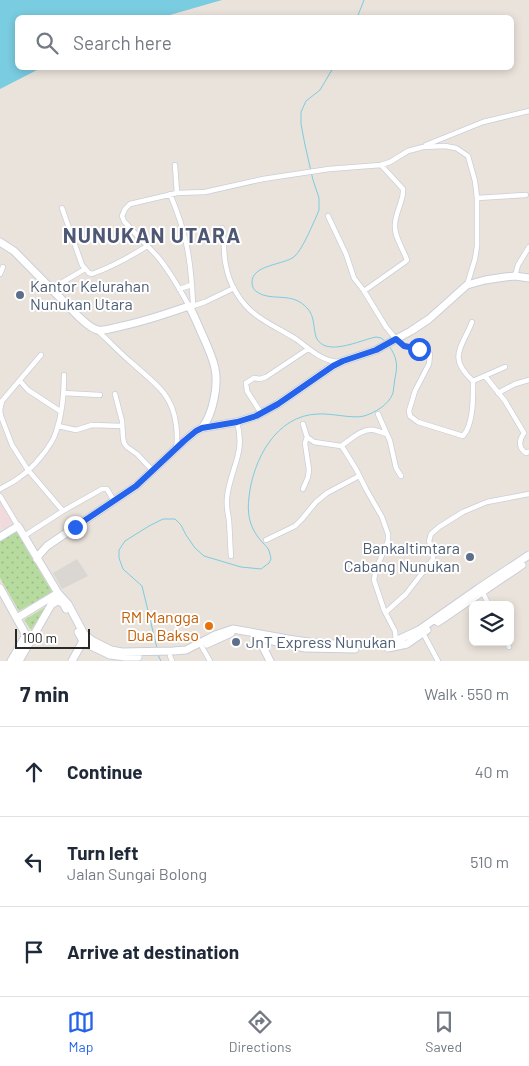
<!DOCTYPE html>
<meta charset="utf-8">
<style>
body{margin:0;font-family:Barlow,sans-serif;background:#f6f6f7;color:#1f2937}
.controls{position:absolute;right:15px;bottom:15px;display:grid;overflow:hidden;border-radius:8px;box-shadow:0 2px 8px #0003}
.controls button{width:45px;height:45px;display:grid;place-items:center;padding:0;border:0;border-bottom:1px solid #e0e1e3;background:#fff;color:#1f2937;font:25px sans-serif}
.scale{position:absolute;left:15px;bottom:12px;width:75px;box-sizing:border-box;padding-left:5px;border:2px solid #292929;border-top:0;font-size:14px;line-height:18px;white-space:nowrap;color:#292929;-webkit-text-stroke:4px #fff;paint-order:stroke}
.stop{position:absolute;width:15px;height:15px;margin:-11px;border:4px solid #2563eb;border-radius:50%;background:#fff}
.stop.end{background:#2563eb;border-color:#fff;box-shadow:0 1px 5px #0008}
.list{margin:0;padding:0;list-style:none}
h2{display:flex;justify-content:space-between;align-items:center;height:65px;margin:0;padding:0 20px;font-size:21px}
h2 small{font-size:16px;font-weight:400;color:#747a83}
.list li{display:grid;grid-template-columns:32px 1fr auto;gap:15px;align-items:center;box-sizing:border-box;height:90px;padding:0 20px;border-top:1px solid #e0e1e3}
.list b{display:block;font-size:19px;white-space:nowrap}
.list p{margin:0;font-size:16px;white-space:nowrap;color:#747a83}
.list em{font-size:16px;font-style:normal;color:#747a83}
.icon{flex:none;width:28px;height:28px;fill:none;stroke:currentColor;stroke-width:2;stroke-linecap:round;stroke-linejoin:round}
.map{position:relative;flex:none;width:529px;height:661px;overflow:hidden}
.search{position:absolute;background:#fff;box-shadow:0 2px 8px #0003;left:15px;right:15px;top:15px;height:55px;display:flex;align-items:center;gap:12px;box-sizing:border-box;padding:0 18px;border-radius:8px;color:#747a83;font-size:19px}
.sheet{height:335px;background:#fff}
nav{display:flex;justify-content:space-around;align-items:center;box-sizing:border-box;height:70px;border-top:1px solid #e0e1e3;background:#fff;font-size:14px;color:#747a83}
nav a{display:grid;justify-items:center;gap:2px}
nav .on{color:#2563eb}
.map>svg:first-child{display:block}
.medical{fill:#f0dadc}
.park{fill:url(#park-dots)}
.plaza{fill:#dad6d2}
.water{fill:#7acce1}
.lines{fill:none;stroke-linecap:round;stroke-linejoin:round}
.stream{stroke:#7acce1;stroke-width:1}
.street-casing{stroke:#cbced9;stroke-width:6}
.secondary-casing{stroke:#cbced9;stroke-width:9}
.street{stroke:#fff;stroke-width:4.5}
.secondary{stroke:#fff;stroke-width:7}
.route{stroke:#2563eb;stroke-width:6}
.service-dot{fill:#5c6f8a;stroke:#fff;stroke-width:2}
.food-dot{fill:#e8710a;stroke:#fff;stroke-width:2}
.labels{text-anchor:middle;stroke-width:4;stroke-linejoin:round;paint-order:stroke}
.service-label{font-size:16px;fill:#4e5e75;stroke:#fff;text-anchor:start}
.food-label{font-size:16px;fill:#c56008;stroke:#fff;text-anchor:end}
.district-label{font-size:21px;font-weight:bold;letter-spacing:1px;fill:#4e5874;stroke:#fff}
</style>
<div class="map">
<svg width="529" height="661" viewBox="0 0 529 661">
<defs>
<pattern id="park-dots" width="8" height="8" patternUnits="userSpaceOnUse" patternTransform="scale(1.25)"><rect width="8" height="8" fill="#b7db9e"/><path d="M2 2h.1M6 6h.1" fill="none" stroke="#9dbc88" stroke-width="1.8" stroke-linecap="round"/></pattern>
</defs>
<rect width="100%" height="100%" fill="#eae3dc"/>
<path class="medical" d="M0 502 13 523 3 530 0 524Z"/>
<path class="park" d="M16 531 52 592 19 611 0 578V540Z
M47 606 31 630 24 620Z"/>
<path class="plaza" d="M77 559 88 576 62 589 53 573Z"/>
<path class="water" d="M0 0H222L163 17 18 18V68H41L0 89Z"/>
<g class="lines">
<path class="stream" d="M357 18 364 0
M333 68 320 90 306 101 301 112V124L305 145 313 180 319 198V210L317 215C312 226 303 248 295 256 286 265 251 264 252 283 252 287 254 290 257 292 272 302 292 291 307 308 315 316 313 327 316 337 325 358 360 340 376 337L381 338 385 341
M157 648 142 586 123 569 119 558V550L125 541 149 526 163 519H175L181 525 186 535 195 548 204 556 241 567 261 569 269 563 271 559C269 545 265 547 258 537 249 525 247 512 249 497 253 460 276 415 318 414 331 413 353 419 364 416 374 413 389 405 393 393 394 388 394 383 395 378 398 365 397 357 389 346
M158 655 161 661"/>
<defs>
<path id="street" d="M426 145 483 122 529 111
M175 165 177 193
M170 194C187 234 191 261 193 304L191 309
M477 198 526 195
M62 208 82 265 89 273 92 274C111 267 130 257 147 246
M328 216 346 254 354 278 364 291 386 327 396 339 404 346 415 348 430 354 429 364 415 391 409 411 410 416 418 422 463 436C474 424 473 396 473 381
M222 228C225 241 223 254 226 266 229 284 241 304 256 315 268 324 283 331 296 339 310 349 321 361 339 362
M0 274 3 267
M515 276 518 265 529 247
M51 289 85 269
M179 289 192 285
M364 291 405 262 407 260C403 248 394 237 395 225 395 212 404 201 403 189L381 165
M189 306C179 288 170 271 157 256 146 244 134 233 124 221L122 216 125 209 130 204 177 193 205 192 263 179 329 169 381 165 390 162 408 151 423 147 445 146 456 148 468 156 475 181 477 198V246L475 259 467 285
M193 306 205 302 234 288
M472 322C462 348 447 357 473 381L505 367
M98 331C109 341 120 353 132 363 154 383 172 393 176 424 177 433 178 440 176 448
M41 355 2 401 0 410 1 416 12 445 28 470 63 511 102 489H107L114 501
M485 376 505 401 524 433C519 440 518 448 526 453L529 452
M20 381 28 390 60 411
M63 393 100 395
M498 393 515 384 529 380
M115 394 122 421 123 438 124 443 127 447 137 454 153 471
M261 413 247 391 246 383 254 378 260 379 266 377 308 349
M378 414 390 441 396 468 401 476
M303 424 307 437 305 443 309 470 308 477 303 489
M58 426 76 430 92 425 122 426
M307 437 314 442 341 446 343 448 356 469 366 489 382 517 388 534V541L376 569 374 580 384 610 395 631 396 641
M341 446C350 440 362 428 374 430 378 431 383 433 387 434
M0 489C7 485 14 482 20 477 32 469 52 446 56 432 62 415 64 394 64 375
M0 496 18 526
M24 536 63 511
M266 540 295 526 302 519 316 502 327 493 359 476
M231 556C230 545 230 533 229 521 228 513 226 506 227 498 230 468 246 454 237 422
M482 591 489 605
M386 612 406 594 433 559V552L429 541 431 534 439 527 463 512 487 502 529 494
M423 633 438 661
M506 642 509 647
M202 647 210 661
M170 656 172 661"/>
<path id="secondary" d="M0 242 14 251 79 317C85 322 91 329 98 330 105 331 112 328 118 327 142 322 166 314 189 306 194 315 198 325 202 334 213 359 220 372 214 399 212 409 209 419 202 428
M0 537 18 526 58 593 68 604 84 634 93 641 111 650 122 652 173 651 186 650 215 635 233 629 288 639 315 643 336 644H389L419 630 479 588 529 555
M37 559 39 555 47 546 136 486 184 441 196 431 202 428 237 422 256 416 278 404 333 366 343 361 376 350 411 331 429 319 467 285 485 280 505 277 515 276 529 278
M0 588 26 635 31 640
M17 618 58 593
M438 622 522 565
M78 632 83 641 87 644 110 655 125 657H138
M260 637 262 645 270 661
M259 638 305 648 355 649
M207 644 231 633
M388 648 407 644 427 630
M11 661 26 635
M19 661 51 605 57 601 63 603 66 609
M72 661 83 641"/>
</defs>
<use href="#street" class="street-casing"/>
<use href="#secondary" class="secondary-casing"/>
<use href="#street" class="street"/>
<use href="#secondary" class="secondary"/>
</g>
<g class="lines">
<path class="route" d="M75 527 136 486 184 441 196 431 202 428 237 422 256 416 278 404 333 366 343 361 376 350 396 339 404 346 419 349"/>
</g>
<g class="service-dot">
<circle cx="20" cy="295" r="5"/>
<circle cx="470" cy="557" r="5"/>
<circle cx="236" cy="642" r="5"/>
</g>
<circle class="food-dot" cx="209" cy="626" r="5"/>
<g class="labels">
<g class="service-label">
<text x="30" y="292">Kantor Kelurahan<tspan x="30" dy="18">Nunukan Utara</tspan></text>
<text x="460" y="554" text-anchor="end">Bankaltimtara<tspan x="460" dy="18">Cabang Nunukan</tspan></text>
<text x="246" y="648">JnT Express Nunukan</text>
</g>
<g class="food-label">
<text x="199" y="623">RM Mangga<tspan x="199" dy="18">Dua Bakso</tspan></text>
</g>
<g class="district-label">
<text x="152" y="243">NUNUKAN UTARA</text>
</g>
</g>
</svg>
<div class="controls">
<button><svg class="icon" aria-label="layers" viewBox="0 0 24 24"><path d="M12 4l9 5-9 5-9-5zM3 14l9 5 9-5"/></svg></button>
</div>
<div class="scale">100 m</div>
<div class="stop" style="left:419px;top:349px"></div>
<div class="stop end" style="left:75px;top:527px"></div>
<div class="search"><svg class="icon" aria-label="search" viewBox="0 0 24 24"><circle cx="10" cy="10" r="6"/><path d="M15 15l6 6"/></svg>Search here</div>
</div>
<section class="sheet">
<h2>7 min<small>Walk · 550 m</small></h2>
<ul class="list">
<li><svg class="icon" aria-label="ahead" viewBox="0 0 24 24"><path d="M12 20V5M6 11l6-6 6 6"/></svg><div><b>Continue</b></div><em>40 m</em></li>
<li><svg class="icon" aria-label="left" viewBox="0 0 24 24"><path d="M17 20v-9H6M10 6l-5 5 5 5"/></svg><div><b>Turn left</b><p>Jalan Sungai Bolong</p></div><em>510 m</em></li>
<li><svg class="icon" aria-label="arrive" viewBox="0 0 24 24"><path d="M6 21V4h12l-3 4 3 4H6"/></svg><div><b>Arrive at destination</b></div></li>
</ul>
</section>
<nav>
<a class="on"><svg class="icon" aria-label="map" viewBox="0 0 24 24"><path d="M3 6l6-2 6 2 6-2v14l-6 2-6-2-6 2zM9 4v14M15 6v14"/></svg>Map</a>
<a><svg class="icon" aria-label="directions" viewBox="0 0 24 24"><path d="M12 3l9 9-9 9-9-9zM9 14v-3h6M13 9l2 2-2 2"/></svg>Directions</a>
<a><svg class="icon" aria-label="saved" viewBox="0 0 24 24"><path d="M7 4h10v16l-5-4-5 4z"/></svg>Saved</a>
</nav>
